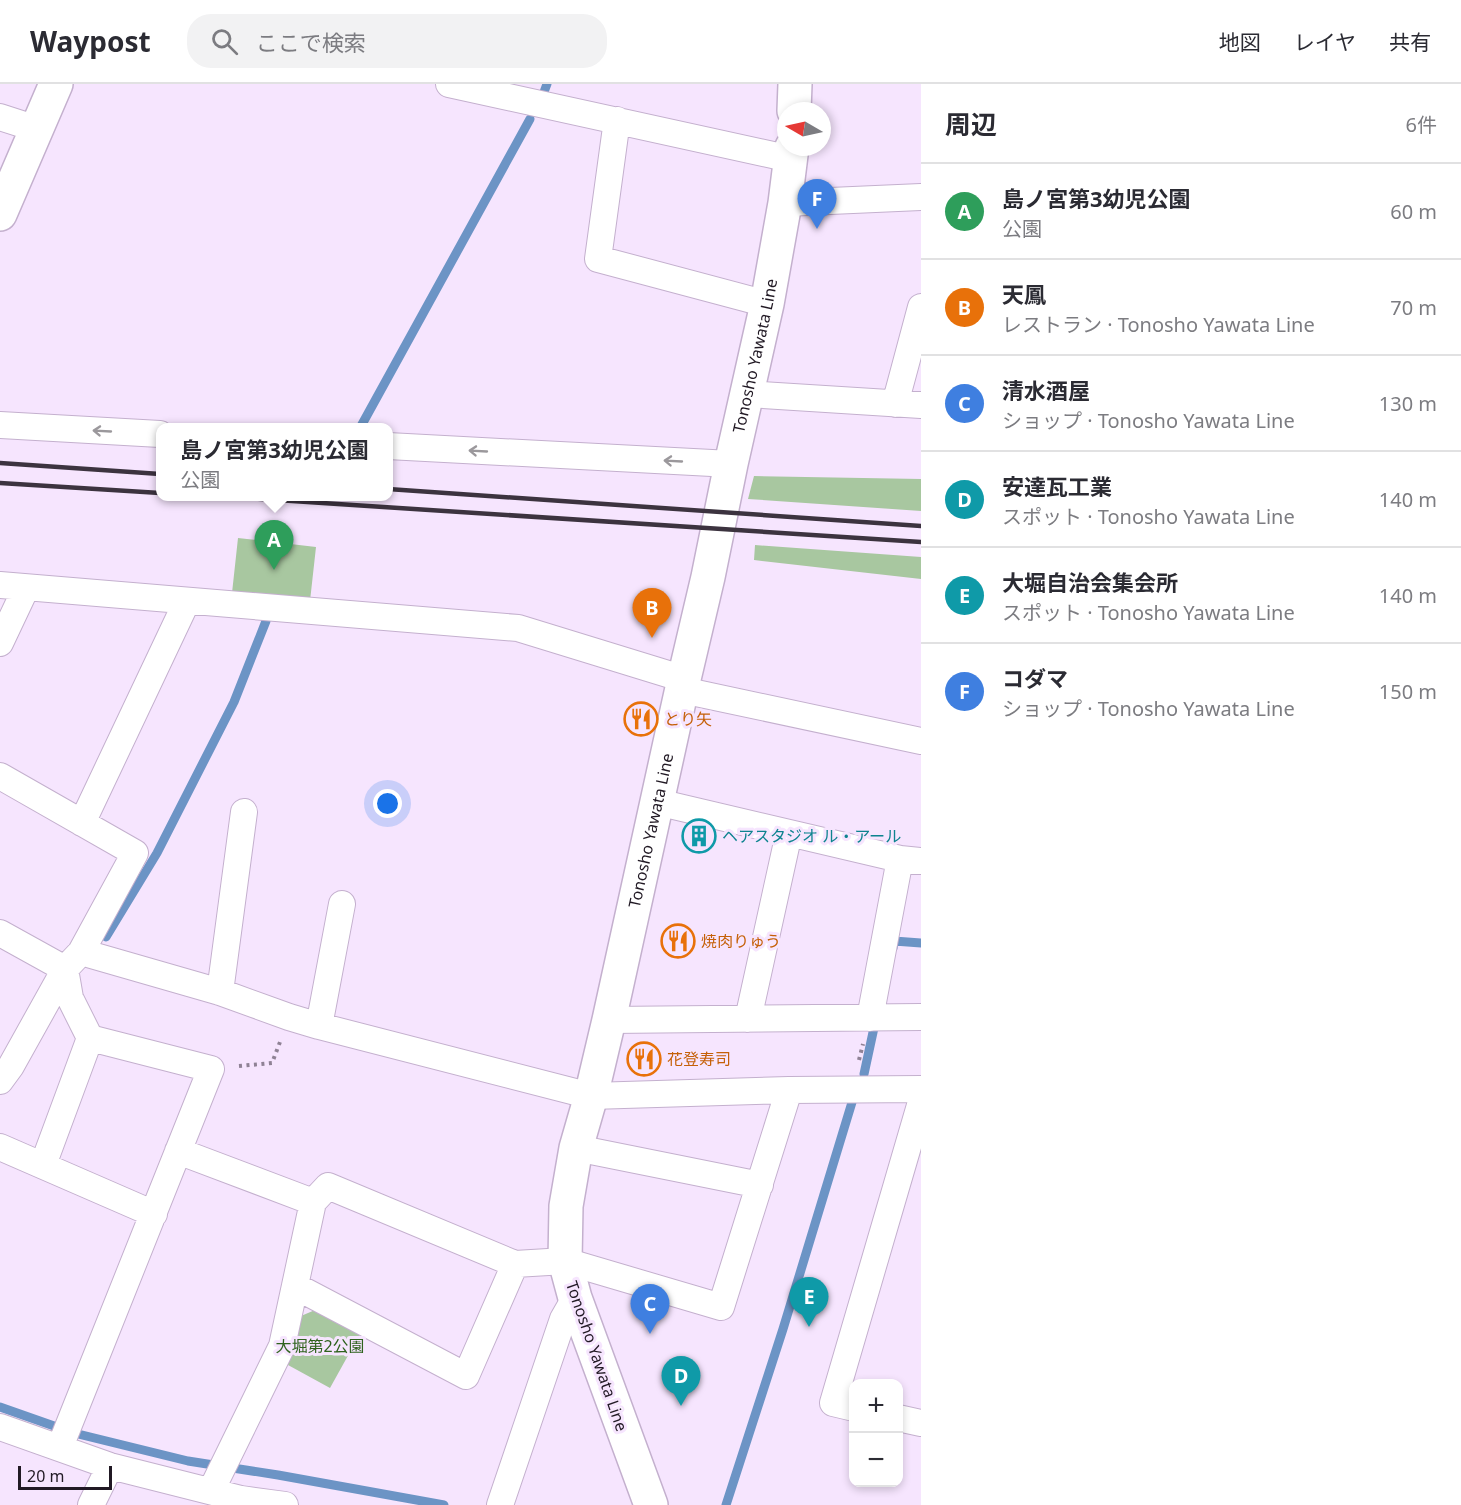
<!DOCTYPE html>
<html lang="ja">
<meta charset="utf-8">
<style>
body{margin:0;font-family:"Noto Sans","Noto Sans JP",sans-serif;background:#f2f2f3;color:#2b2b33}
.controls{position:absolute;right:18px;bottom:18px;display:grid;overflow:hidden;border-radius:12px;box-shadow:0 3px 9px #0003}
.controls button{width:54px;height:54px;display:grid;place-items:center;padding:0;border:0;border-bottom:2px solid #e1e1e2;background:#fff;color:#2b2b33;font:30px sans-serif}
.compass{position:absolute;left:777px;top:18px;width:54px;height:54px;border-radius:50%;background:#fff;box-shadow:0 3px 9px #0003;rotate:279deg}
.scale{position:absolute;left:18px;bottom:15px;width:94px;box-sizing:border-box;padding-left:6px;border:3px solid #211924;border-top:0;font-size:16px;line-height:21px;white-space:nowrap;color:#211924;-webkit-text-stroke:4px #f6e5fe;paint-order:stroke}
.you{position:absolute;left:388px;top:720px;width:21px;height:21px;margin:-15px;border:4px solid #fff;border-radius:50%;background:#1a73e8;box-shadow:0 0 0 9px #1a73e833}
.badge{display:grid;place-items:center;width:39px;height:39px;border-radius:50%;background:#db2777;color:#fff;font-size:20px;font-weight:700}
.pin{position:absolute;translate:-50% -50px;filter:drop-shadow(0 2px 3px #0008)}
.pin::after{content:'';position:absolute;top:32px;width:21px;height:18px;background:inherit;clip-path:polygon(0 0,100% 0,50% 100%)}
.popup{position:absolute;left:156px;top:339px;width:237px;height:78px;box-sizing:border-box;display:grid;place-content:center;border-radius:12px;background:#fff;filter:drop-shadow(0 2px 4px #0005);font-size:20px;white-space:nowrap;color:#7c7c81}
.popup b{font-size:22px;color:#2b2b33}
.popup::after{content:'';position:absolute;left:50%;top:100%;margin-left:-12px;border:12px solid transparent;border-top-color:#fff}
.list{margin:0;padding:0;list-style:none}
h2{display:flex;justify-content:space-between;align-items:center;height:78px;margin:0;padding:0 24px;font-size:26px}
h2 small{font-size:20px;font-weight:400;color:#7c7c81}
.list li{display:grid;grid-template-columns:39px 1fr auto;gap:18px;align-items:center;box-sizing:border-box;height:96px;padding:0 24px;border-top:2px solid #e1e1e2}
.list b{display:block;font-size:22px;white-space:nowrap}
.list p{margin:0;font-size:20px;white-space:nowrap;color:#7c7c81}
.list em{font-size:20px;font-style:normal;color:#7c7c81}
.icon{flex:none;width:33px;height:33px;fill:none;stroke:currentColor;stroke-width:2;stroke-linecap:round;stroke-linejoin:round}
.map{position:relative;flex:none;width:921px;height:1421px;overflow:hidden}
header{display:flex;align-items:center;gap:36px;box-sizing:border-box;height:84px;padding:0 30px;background:#fff;border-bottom:2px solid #e1e1e2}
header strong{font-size:28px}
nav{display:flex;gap:33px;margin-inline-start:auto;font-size:21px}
.search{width:420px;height:54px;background:#f2f2f3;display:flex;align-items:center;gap:15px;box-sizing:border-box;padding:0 21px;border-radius:24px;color:#7c7c81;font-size:22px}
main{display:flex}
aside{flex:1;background:#fff}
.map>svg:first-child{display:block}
.green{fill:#a8c7a0}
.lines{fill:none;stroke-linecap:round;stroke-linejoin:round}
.stream{stroke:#6c94c5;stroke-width:9}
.street-casing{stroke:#c4b0ce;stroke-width:28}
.secondary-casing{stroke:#c4b0ce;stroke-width:36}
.path{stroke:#8f8295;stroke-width:4;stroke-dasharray:3 4.5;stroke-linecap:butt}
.street{stroke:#fff;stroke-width:26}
.secondary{stroke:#fff;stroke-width:33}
.rail{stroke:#3c333f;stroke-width:4.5}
.oneway{stroke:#9b989c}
.labels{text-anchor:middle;stroke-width:6;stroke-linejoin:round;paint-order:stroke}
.street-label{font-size:16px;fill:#211924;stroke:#f6e5fe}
.food-label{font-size:16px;fill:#c56008;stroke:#f6e5fe;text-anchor:start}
.culture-label{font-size:16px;fill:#0d838f;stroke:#f6e5fe;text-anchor:start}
.park-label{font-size:16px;fill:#2e621d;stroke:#f6e5fe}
</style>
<header>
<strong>Waypost</strong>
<div class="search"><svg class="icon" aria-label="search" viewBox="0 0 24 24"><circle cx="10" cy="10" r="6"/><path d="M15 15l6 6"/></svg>ここで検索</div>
<nav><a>地図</a><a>レイヤ</a><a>共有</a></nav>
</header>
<main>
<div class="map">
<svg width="921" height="1421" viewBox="0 0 921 1421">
<rect width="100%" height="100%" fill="#f6e5fe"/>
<path class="green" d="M754 392 921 395V427L748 415Z
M238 454 316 463 310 517 232 509Z
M755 461 921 473V495L754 476Z
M315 1226 360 1250 330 1304 288 1281 294 1235Z"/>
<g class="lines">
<path class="stream" d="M544 8 547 0
M360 344 530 35
M106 853 157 769 234 618 266 537
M893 864 894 857 921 859
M864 990 875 939
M0 1323 74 1349 188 1377 278 1391 444 1421
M726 1421 783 1245 853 1015"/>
<defs>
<path id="street" d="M449 0 791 75
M0 33 37 45
M617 36 598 175 767 220
M785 119 921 113
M747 310 921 321
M895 320 921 223
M0 341 160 350
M388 362 731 380
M0 501 518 544 684 595
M0 559 26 504
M682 606 921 657
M0 692 135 769 81 868 65 885 11 982 0 997
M657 718 900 775 921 777
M82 739 187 517
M0 849 65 885 70 914 90 954 211 985 60 1363
M81 868 220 908 289 933 319 942 591 1012 789 1006 921 1005
M220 908 244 728
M870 934 900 775
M748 935 789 749
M609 936 921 933
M319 942 342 820
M0 1063 154 1130
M576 1064 760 1101
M178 1067 313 1118
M43 1081 90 954
M295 1202 466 1292 515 1180
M854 1324 833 1319 921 1018
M898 1334 921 1339
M0 1343 110 1382 241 1415 285 1421
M211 1407 282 1262 313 1118 328 1102 515 1180 565 1177 721 1223 789 1006
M91 1421 110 1382
M500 1421 563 1235 575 1214"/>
<g id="secondary">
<path d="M794 27 795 0"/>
<path d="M0 130 56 0"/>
<path id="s1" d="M651 1421 575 1214 565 1177 566 1122 576 1064 591 1012 609 936 684 595 708 493 731 380 767 220 785 119 792 63"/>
</g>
</defs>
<use href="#street" class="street-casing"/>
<use href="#secondary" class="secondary-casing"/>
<path class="path" d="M859 976 863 960
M239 982 272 979 280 958"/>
<use href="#street" class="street"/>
<use href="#secondary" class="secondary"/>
<path class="rail" d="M0 379 160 390
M0 399 160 409
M388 405 921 442
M214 412 921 458"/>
</g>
<defs><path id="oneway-shaft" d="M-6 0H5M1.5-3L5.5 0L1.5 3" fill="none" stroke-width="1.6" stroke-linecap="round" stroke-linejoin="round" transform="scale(1.5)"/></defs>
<g class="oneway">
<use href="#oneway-shaft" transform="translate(102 347) rotate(-177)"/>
<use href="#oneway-shaft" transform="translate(478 367) rotate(-177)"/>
<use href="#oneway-shaft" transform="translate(673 377) rotate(-177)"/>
</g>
<defs>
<symbol id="restaurant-ring" viewBox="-11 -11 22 22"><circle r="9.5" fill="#f6e5fe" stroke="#e8710a" stroke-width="1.5"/><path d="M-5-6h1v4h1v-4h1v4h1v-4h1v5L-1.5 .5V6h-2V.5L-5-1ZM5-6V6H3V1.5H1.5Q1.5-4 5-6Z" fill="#e8710a"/></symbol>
<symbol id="building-ring" viewBox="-11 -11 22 22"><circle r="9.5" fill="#f6e5fe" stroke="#0f9aa8" stroke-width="1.5"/><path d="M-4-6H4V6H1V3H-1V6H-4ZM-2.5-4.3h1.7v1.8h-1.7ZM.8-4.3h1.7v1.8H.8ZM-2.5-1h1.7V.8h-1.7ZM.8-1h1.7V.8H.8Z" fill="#0f9aa8"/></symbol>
</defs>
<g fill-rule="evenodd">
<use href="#restaurant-ring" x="622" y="616" width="38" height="38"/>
<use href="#building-ring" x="680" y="733" width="38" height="38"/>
<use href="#restaurant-ring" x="659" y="838" width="38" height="38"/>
<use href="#restaurant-ring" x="625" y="956" width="38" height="38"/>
</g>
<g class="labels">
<g class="street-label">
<text dy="6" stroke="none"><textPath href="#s1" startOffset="1185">Tonosho Yawata Line</textPath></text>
<text dy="6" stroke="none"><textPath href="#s1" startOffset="699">Tonosho Yawata Line</textPath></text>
<text transform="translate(597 1272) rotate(71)" y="6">Tonosho Yawata Line</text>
</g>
<g class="food-label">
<text x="664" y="641">とり矢</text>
<text x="701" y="863">焼肉りゅう</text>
<text x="667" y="981">花登寿司</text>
</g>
<g class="culture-label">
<text x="722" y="758">ヘアスタジオ ル・アール</text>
</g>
<g class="park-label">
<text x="320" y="1268">大堀第2公園</text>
</g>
</g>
</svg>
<div class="controls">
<button>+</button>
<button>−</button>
</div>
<svg class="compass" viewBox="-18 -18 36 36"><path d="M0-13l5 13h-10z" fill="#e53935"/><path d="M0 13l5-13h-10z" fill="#7c7c81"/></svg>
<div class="scale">20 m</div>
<div class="you"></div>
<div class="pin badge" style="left:274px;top:486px;background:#2e9e5b">A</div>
<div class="popup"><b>島ノ宮第3幼児公園</b>公園</div>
<div class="pin badge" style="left:652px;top:554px;background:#e8710a">B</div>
<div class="pin badge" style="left:650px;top:1250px;background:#3f7fe0">C</div>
<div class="pin badge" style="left:681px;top:1322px;background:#0f9aa8">D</div>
<div class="pin badge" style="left:809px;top:1243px;background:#0f9aa8">E</div>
<div class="pin badge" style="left:817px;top:145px;background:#3f7fe0">F</div>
</div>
<aside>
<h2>周辺<small>6件</small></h2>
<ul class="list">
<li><span class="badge" style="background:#2e9e5b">A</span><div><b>島ノ宮第3幼児公園</b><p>公園</p></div><em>60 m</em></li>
<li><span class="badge" style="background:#e8710a">B</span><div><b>天鳳</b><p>レストラン · Tonosho Yawata Line</p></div><em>70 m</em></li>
<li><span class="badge" style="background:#3f7fe0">C</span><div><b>清水酒屋</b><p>ショップ · Tonosho Yawata Line</p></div><em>130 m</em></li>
<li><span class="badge" style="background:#0f9aa8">D</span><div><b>安達瓦工業</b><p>スポット · Tonosho Yawata Line</p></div><em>140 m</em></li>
<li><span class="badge" style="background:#0f9aa8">E</span><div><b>大堀自治会集会所</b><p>スポット · Tonosho Yawata Line</p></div><em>140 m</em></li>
<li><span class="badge" style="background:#3f7fe0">F</span><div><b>コダマ</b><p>ショップ · Tonosho Yawata Line</p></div><em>150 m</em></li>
</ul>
</aside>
</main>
